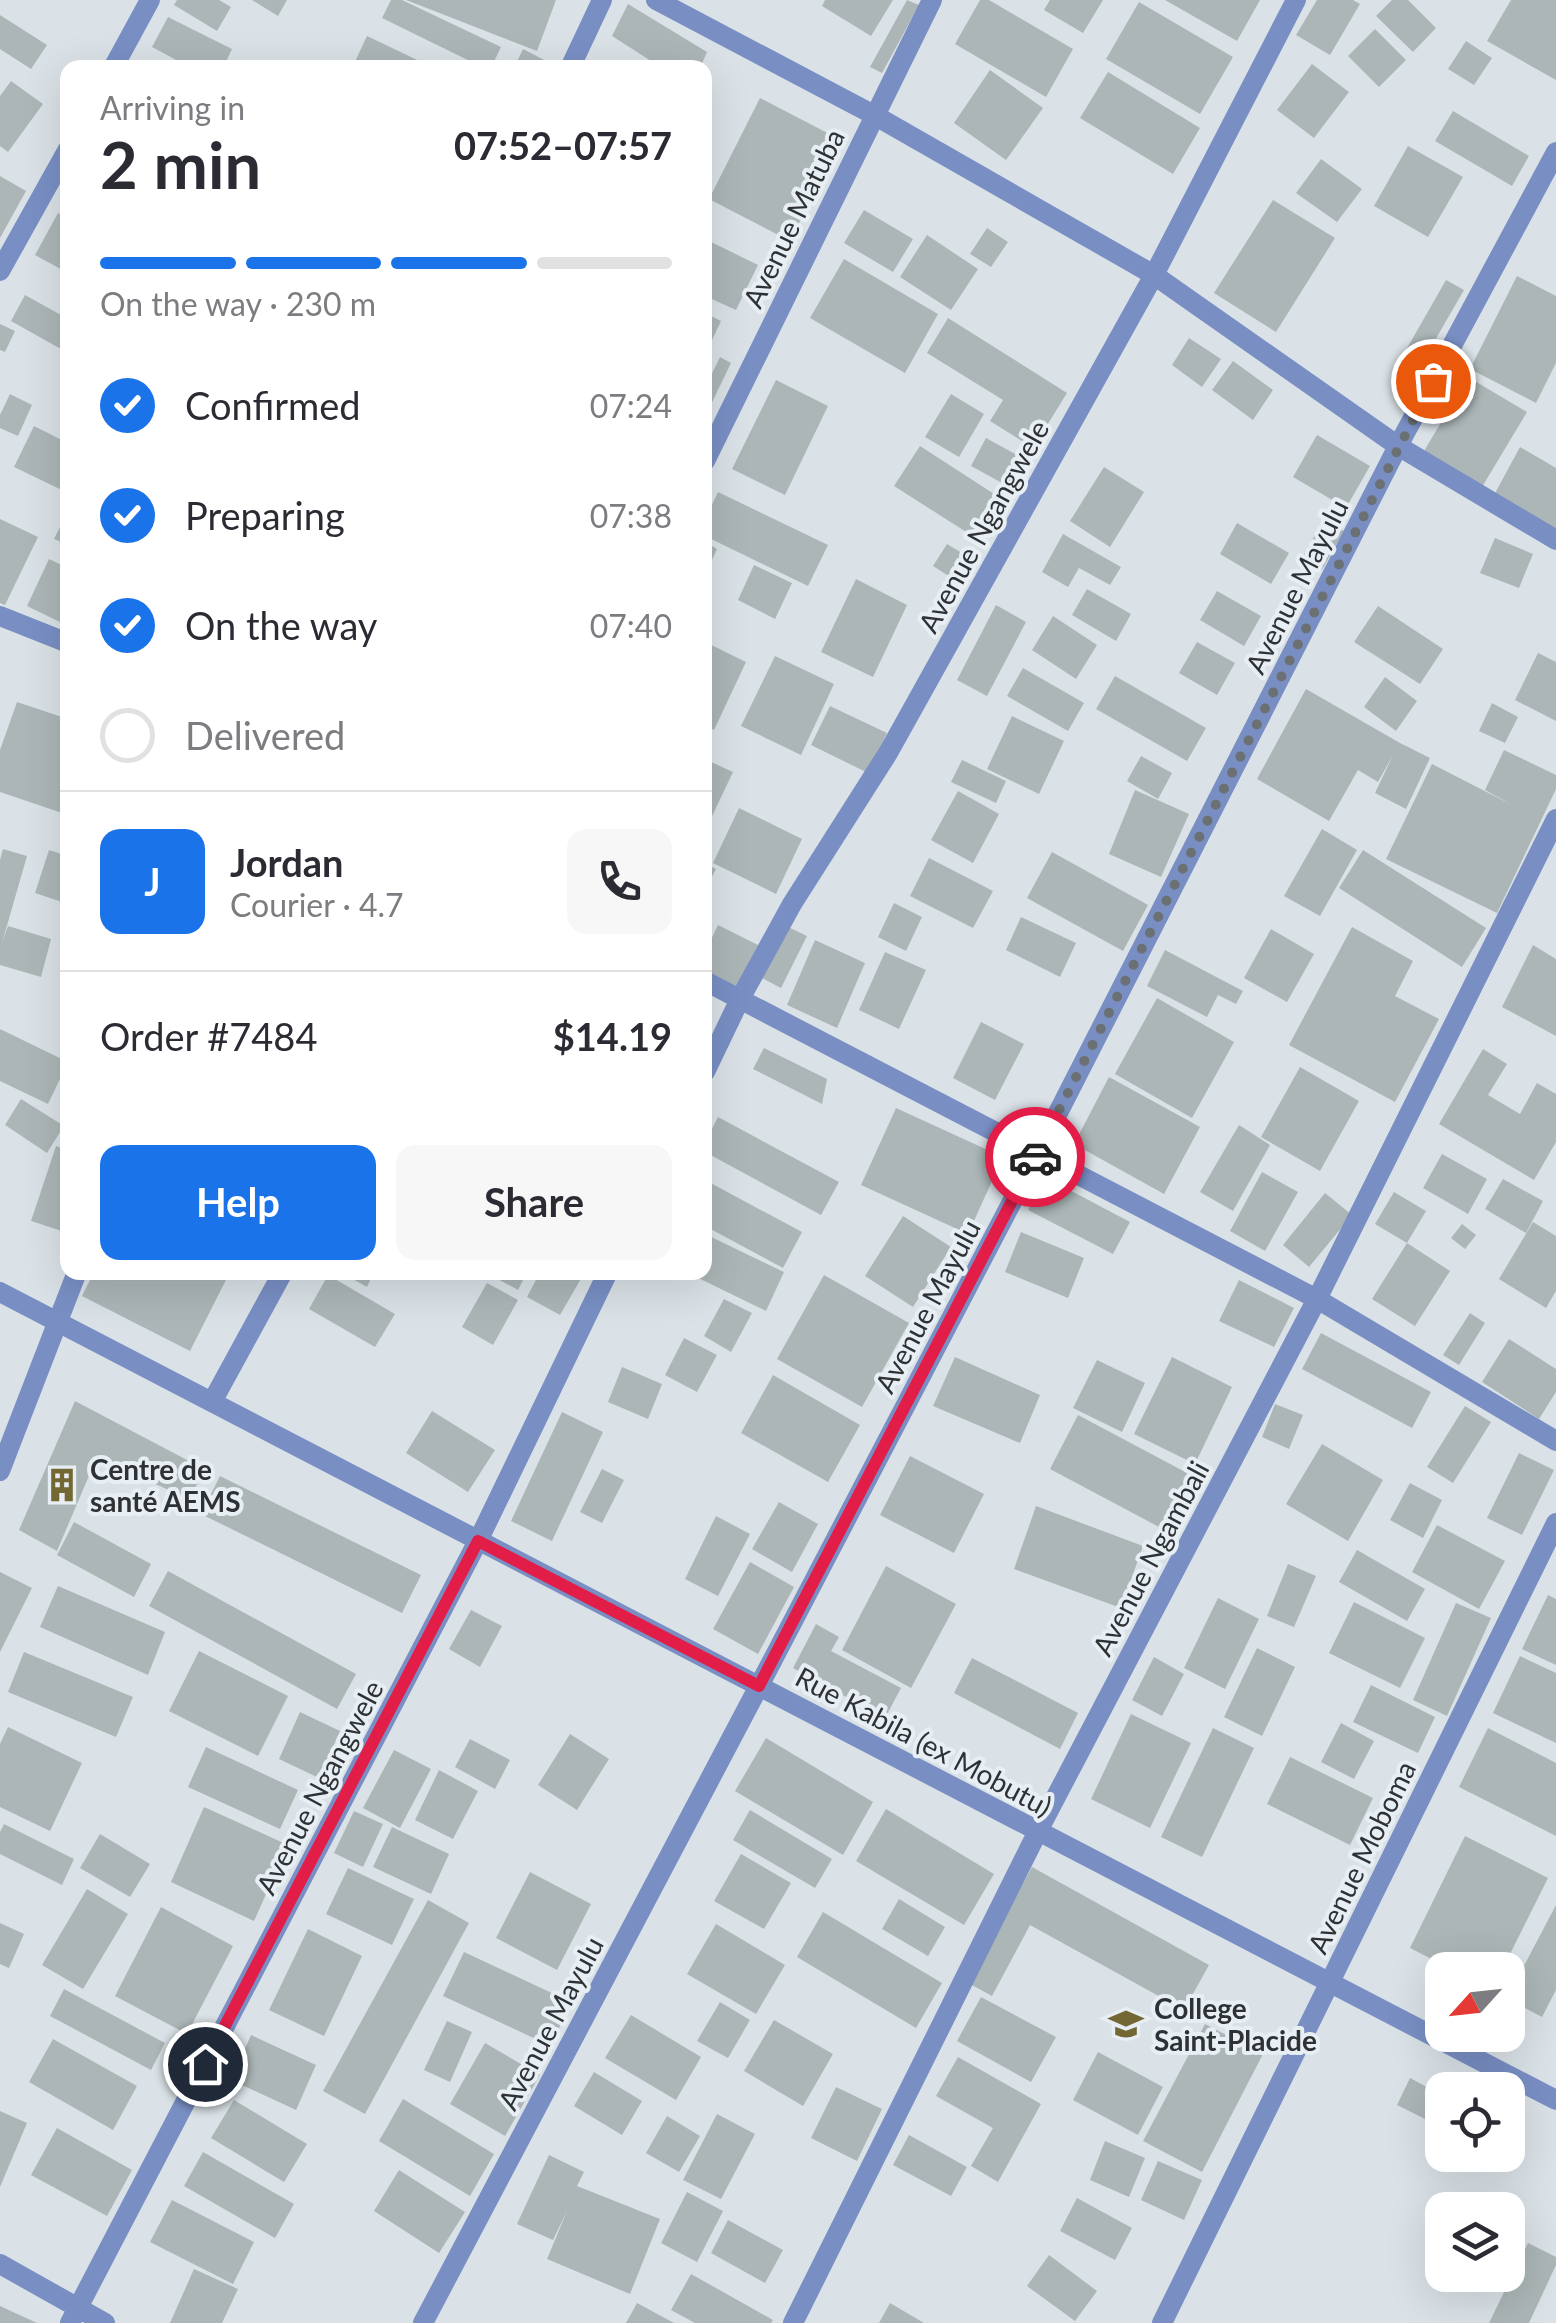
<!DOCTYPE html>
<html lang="en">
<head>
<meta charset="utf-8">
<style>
  :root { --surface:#fff; --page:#f7f7f7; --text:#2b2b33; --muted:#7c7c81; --line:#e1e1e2; --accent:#1a73e8 }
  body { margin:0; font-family:Lato,sans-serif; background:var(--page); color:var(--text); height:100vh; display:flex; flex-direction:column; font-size:38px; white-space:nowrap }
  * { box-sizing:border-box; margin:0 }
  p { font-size:32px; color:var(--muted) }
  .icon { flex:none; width:55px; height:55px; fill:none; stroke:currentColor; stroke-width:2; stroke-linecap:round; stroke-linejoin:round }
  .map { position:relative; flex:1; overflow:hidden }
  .details { position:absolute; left:60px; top:60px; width:652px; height:1220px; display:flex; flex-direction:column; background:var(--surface); border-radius:20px; box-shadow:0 10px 40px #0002 }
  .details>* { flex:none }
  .needle { width:65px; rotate:243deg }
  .controls { position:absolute; left:1425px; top:1952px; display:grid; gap:20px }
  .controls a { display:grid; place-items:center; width:100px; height:100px; border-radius:20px; background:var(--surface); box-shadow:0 10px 40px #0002; font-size:50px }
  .pin { position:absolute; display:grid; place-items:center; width:85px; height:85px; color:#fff; margin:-42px; border:5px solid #fff; border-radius:50%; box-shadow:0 2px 10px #0007 }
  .courier { position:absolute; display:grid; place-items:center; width:100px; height:100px; margin:-50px; border:8px solid #e11d48; border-radius:50%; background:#fff; color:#222; box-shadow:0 2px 12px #0007 }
  .headline em { font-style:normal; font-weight:700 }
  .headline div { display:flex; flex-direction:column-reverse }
  .headline { display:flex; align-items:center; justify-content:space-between; height:170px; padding:0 40px }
  h1 { font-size:65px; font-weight:700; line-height:75px }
  .bar { display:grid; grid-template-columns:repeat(4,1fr); gap:15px 10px; align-content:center; height:120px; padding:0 40px }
  .bar i { height:12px; border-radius:8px; background:var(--line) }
  .bar .active { background:var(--accent) }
  .bar p { grid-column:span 4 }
  .line { display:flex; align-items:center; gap:25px; padding:0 40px; border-top:2px solid var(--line) }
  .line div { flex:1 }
  .round { display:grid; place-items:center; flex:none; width:105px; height:105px; border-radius:20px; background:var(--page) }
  ol { padding:0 40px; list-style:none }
  li { display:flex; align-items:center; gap:30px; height:110px }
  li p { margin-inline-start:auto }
  li .icon { padding:10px; border-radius:50%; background:var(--accent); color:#fff; stroke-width:4 }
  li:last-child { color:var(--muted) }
  li i { width:55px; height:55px; border:5px solid var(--line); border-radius:50% }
  .action { display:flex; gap:20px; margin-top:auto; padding:20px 40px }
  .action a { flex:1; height:115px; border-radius:20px; background:var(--accent); color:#fff; font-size:40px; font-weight:700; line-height:115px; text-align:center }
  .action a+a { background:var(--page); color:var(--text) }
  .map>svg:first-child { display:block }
  .building { fill:#acb6b7 }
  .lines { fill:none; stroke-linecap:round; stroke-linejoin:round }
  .minor { stroke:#798fc4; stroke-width:20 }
  .done { stroke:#6b7073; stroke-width:10; stroke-dasharray:0 18 }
  .route { stroke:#e11d48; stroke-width:12 }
  .labels { text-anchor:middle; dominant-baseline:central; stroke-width:8; stroke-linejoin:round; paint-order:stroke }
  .street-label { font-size:28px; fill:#2f3234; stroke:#e8eff4 }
  .poi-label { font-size:28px; font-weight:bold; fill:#2f3234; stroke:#e8eff4; text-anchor:start }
</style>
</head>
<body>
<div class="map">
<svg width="1556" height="2323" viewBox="0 0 1556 2323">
  <rect width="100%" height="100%" fill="#dae2e7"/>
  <path class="building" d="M177,0H219L231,7L217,31L174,5Z
    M252,0H287L278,16Z
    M391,0H402L501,47L491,68H484L382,18Z
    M406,0H556L537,51Z
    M825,0H893L871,36L822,6Z
    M907,0L919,5L882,73L870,67Z
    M980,0H989L1073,49L1046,97L955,44Z
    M1050,0H1103L1083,33L1044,10Z
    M1165,0H1260L1237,41Z
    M1317,0H1353L1360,4L1330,55L1296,35Z
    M1392,0H1408L1436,28L1413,52L1376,16Z
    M1511,0H1556V80L1487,41Z
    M1139,2L1233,57L1200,114L1106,59Z
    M628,4L707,52L700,68H662L612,36Z
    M0,15L47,45L31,69L0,49Z
    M168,17L232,49L223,68H191L152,47Z
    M1375,29L1406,60L1379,87L1348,56Z
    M367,36L434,68H352Z
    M1466,41L1492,58L1474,85L1448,69Z
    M523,49L554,65L553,68H514Z
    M1312,64L1349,92L1314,138L1277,110Z
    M990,70L1043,108L1006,160L954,123Z
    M1108,72L1200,128L1173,174L1080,118Z
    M11,81L43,104L8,152L0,146V96Z
    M760,98L841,140L790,241L709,199Z
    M1453,111L1529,156L1512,186L1435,141Z
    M1408,146L1463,177L1428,237L1374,206Z
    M1321,159L1362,189L1337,222L1296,193Z
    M0,176L26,191L0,238Z
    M1273,200L1335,238L1276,332L1214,293Z
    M864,210L913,239L893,272L844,243Z
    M58,213L68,218V273L35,255Z
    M987,228L1008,242L991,267L970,254Z
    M927,235L978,269L951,310L900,277Z
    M705,239L758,265L736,310L705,296Z
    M844,259L938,314L905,373L810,318Z
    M1517,276L1556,296V363L1536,403L1470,369Z
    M1446,280L1464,290L1420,366L1402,357Z
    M25,295L61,315L68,303V353L11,321Z
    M705,313L721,321L705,355Z
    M948,318L1067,393L1033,448L990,421L1003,400L927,353Z
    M0,324L15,331L5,352L0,350Z
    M1189,338L1221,359L1202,387L1172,365Z
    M720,357L731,363L705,417V388Z
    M1233,361L1273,390L1253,420L1212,390Z
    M1468,377L1527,412L1482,487L1424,451Z
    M776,380L828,406L785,495L732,469Z
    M10,394L32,405L18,436L0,428V415Z
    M951,394L984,414L959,457L925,437Z
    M34,426L68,443V493L14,467Z
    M1317,435L1370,466L1346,508L1293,477Z
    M986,438L1030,462L1015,490L971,466Z
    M920,446L1008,503L982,542L894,486Z
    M1520,447L1556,468V529L1494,495Z
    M1104,467L1144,492L1110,547L1070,521Z
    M718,492L828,545L808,586L705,536V519Z
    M68,511V545L54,539Z
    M0,519L38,537L5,605L0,603Z
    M1324,519L1344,531L1322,570L1302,558Z
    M1237,523L1289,553L1271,584L1220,554Z
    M1063,534L1121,567L1110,585L1079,568L1068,587L1042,572Z
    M1495,538L1533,554L1519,588L1480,573Z
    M705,542L717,549L705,575Z
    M947,544L977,562L963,585L933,566Z
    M49,559L68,568V626L27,606Z
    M754,565L792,583L775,619L738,600Z
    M856,579L907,605L873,677L821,652Z
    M1087,589L1131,614L1116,641L1072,615Z
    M1217,591L1261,616L1244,646L1200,620Z
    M996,605L1026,622L987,696L957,680Z
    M1378,606L1443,649L1420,684L1354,642Z
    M1053,616L1097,645L1076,679L1032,650Z
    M705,642L746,662L714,730L705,725Z
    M1197,642L1235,663L1217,695L1179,673Z
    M1538,653L1556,662V721L1515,700Z
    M775,656L834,684L801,755L741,726Z
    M1023,668L1084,703L1068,731L1007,696Z
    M1115,676L1206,728L1187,761L1096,709Z
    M1385,677L1417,701L1396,731L1364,707Z
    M1306,689L1400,743L1430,758L1406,809L1375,793L1393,755L1378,782L1358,770L1329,821L1257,779Z
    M17,702L68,719V747L60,767L68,770V815L0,792V750Z
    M1492,703L1518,717L1505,743L1479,731Z
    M830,706L887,733L868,773L811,745Z
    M1012,716L1064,741L1039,794L987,769Z
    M1504,750L1556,775V789L1497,913L1386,859L1432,764L1512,805L1485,790Z
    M1141,756L1172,773L1158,799L1127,781Z
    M962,760L1006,781L996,803L951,782Z
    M709,761L733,772L705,831V769Z
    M1135,790L1189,814L1161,877L1109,854Z
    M958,791L999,814L973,863L931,840Z
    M739,808L802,839L776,894L713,863Z
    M1322,829L1357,850L1320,916L1284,896Z
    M3,849L27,856L2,943L8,926L51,939L41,977L0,965V860Z
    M49,850L68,856V904L35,893Z
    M1363,850L1486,928L1462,967L1339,888Z
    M1052,852L1148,905L1123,951L1027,898Z
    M929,858L993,891L973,928L910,896Z
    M705,864L716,869L705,890Z
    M894,903L922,917L906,951L878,937Z
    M1021,917L1076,943L1060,977L1006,950Z
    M718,925L758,945L737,989L705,973V948H707Z
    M784,925L807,936L781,988L758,976Z
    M1352,927L1413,961L1395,996L1439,1019L1395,1102L1289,1045Z
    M1271,929L1314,954L1287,1002L1244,978Z
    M815,940L865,963L837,1028L787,1005Z
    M1533,945L1556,959V1036L1502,1007Z
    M1165,950L1243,991L1236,1004L1218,995L1207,1017L1147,986Z
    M885,952L926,970L899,1029L859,1010Z
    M1157,998L1234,1042L1192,1118L1115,1074Z
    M981,1022L1024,1044L995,1100L953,1078Z
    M0,1029L68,1062L48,1104L0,1081Z
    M764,1048L827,1079L822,1104L753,1069Z
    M1483,1049L1507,1064L1488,1095L1520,1114L1537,1083L1556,1094V1142L1534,1180L1439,1124Z
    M1300,1067L1359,1101L1320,1171L1261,1137Z
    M1109,1077L1200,1127L1164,1194L1074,1144Z
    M21,1099L64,1126L47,1153L5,1125Z
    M896,1108L1003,1157L968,1234L861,1185Z
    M718,1117L839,1182L821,1215L705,1152V1142Z
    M1239,1125L1270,1145L1233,1211L1200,1192Z
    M56,1146L68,1150V1233L31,1221Z
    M1442,1154L1487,1179L1468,1214L1423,1188Z
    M1262,1172L1298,1192L1265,1251L1230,1231Z
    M1045,1177L1130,1222L1113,1254L1028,1210Z
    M1503,1179L1543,1201L1526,1233L1485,1209Z
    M705,1180L802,1232L783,1268L705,1226Z
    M1394,1192L1426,1211L1407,1243L1375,1224Z
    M1325,1193L1352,1215L1309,1267L1283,1245Z
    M903,1216L951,1247L913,1307L865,1276Z
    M1533,1222L1556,1236V1291L1546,1308L1499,1279Z
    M1462,1224L1476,1235L1465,1249L1451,1238Z
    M1021,1232L1084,1258L1068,1298L1005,1272Z
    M705,1234L784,1272L766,1311L686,1272H705Z
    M1407,1243L1450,1271L1415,1326L1372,1299Z
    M94,1272H230L190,1351L82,1296Z
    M340,1272H374L367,1287Z
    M485,1272H527L518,1290Z
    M540,1272H574L582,1277L560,1315L527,1297Z
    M328,1275L395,1314L375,1347L309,1309Z
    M824,1275L909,1323L862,1407L777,1359Z
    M1239,1280L1294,1308L1274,1347L1219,1321Z
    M487,1283L518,1300L493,1345L462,1327Z
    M724,1299L752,1313L731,1352L704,1336Z
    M1470,1313L1485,1323L1459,1365L1443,1355Z
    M1321,1333L1431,1392L1412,1428L1302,1369Z
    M684,1338L717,1355L697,1392L665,1375Z
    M1509,1339L1556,1369V1392L1539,1419L1482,1382Z
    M955,1357L1040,1395L1020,1443L933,1406Z
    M1172,1357L1232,1387L1195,1464L1134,1434Z
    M1097,1360L1145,1383L1122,1432L1073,1408Z
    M622,1367L662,1384L648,1419L608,1402Z
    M773,1375L860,1425L828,1482L741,1433Z
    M75,1401L206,1470L188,1499L97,1457L57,1551L19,1530Z
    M1275,1404L1303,1415L1289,1449L1262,1437Z
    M1465,1406L1491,1422L1453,1483L1427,1467Z
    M432,1411L495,1450L468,1492L406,1453Z
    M562,1412L603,1432L552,1541L511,1521Z
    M1078,1415L1189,1474L1161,1528L1050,1469Z
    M1322,1444L1383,1480L1348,1541L1286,1504Z
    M1519,1453L1554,1470L1522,1535L1487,1518Z
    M910,1456L984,1494L954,1553L880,1515Z
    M602,1469L624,1480L602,1523L580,1512Z
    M220,1476L421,1575L402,1613L201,1514Z
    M1410,1483L1442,1500L1423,1538L1390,1520Z
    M779,1502L818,1524L792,1572L752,1549Z
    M1036,1506L1143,1546L1121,1608L1014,1569Z
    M716,1516L750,1534L718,1596L685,1579Z
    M74,1522L151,1564L134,1597L57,1555Z
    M1437,1525L1505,1561L1479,1609L1412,1572Z
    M1357,1550L1425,1589L1407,1621L1339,1582Z
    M750,1562L794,1587L758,1654L713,1629Z
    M1288,1564L1316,1576L1294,1627L1267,1616Z
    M886,1566L956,1604L911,1688L842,1650Z
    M168,1571L356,1674L337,1709L149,1606Z
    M0,1572L32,1588L0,1652Z
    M58,1586L165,1632L148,1675L40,1627Z
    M1548,1595L1556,1599V1665L1522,1649Z
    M1218,1598L1259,1619L1225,1689L1184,1668Z
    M1354,1602L1425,1638L1400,1688L1329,1653Z
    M1456,1603L1491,1618L1447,1716L1413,1700Z
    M471,1610L502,1626L480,1667L449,1649Z
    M816,1624L839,1637L831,1651L901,1688L885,1718L793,1668Z
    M1257,1648L1295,1667L1262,1736L1224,1717Z
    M199,1651L288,1696L258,1756L169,1711Z
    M24,1652L133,1697L116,1737L8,1692Z
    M1520,1656L1556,1673V1743L1493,1713Z
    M1154,1657L1184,1674L1162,1716L1132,1700Z
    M972,1658L1078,1713L1060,1749L954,1693Z
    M1371,1685L1435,1717L1418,1753L1353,1722Z
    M300,1712L340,1731L319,1778L279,1759Z
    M1131,1714L1191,1743L1150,1828L1091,1799Z
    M1341,1723L1374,1741L1354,1779L1321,1762Z
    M8,1727L82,1763L50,1831L0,1807V1744Z
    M1213,1728L1254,1748L1202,1857L1161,1837Z
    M1488,1728L1556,1763V1836L1459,1787Z
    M570,1734L609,1759L577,1810L538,1785Z
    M766,1738L873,1802L843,1855L735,1791Z
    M470,1739L510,1760L495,1789L455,1767Z
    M206,1747L298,1790L280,1829L188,1787Z
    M394,1750L431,1769L400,1828L363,1808Z
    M1290,1757L1373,1798L1350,1845L1267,1804Z
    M439,1770L478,1791L453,1839L415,1820Z
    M204,1807L288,1845L254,1921L171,1882Z
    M886,1809L994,1874L964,1925L856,1861Z
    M750,1810L832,1859L815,1888L733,1840Z
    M354,1811L383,1824L363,1867L334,1853Z
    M4,1824L74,1859L62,1885L0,1854V1832Z
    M392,1827L449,1854L431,1894L373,1867Z
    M100,1834L150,1864L130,1897L80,1868Z
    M1465,1836L1548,1878L1502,1970H1453L1410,1948Z
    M741,1854L791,1883L764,1929L714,1901Z
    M1032,1867L1209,1965L1184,2010L1030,1925L992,1996L968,1983Z
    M348,1868L414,1899L392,1945L326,1914Z
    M530,1872L591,1904L557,1970L496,1938Z
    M87,1889L128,1914L83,1989L42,1965Z
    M899,1899L945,1927L928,1956L882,1929Z
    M428,1900L469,1923L365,2114L323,2091Z
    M1556,1905V1990L1542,2017L1508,1999V1996Z
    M161,1907L233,1946L187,2034L115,1996Z
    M823,1912L942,1983L916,2028L797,1957Z
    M0,1923L24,1934L9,1968L0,1964Z
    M716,1924L785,1965L756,2014L687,1974Z
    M308,1929L362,1956L324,2036L269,2010Z
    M464,1952L571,2002L551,2046L443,1996Z
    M64,1989L165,2043L151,2070L50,2016Z
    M981,1997L1056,2037L1031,2082L957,2041Z
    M720,2002L750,2020L728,2058L697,2041Z
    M631,2015L701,2057L676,2100L605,2058Z
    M774,2020L833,2054L803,2106L744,2071Z
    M447,2021L472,2032L450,2082L424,2070Z
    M1205,2024L1263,2054L1202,2172L1143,2141Z
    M251,2035L316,2065L296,2110L231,2080Z
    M53,2039L137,2086L113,2130L29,2082Z
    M485,2043L540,2075L505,2136L450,2104Z
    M1098,2052L1163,2087L1138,2135L1073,2100Z
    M958,2057L1041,2104L998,2182L971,2166L993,2128L936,2096Z
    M594,2072L642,2101L622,2135L574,2106Z
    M1410,2078L1442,2095V2108L1435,2124L1397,2105Z
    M836,2087L882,2109L857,2161L811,2138Z
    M403,2099L494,2154L470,2196L379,2141Z
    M234,2100L307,2144L284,2182L211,2138Z
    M0,2111L27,2123L0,2187Z
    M717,2114L755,2134L721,2199L683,2180Z
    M667,2116L700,2136L679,2172L646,2153Z
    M57,2128L132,2170L107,2216L31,2175Z
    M909,2135L967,2167L951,2196L893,2165Z
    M1105,2141L1145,2158L1129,2197L1090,2180Z
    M203,2152L294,2204L275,2238L184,2186Z
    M549,2155L584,2172L577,2186L660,2219L630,2294L547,2259L567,2211L553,2240L517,2224Z
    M1158,2161L1202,2180L1184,2220L1141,2200Z
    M399,2170L465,2212L439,2253L374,2211Z
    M687,2192L723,2211L697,2262L661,2243Z
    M1077,2198L1132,2228L1115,2260L1060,2231Z
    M172,2200L254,2242L233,2284L150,2242Z
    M728,2220L783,2250L765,2283L711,2253Z
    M1528,2243L1556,2257V2265L1529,2323H1489Z
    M1049,2255L1097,2291L1075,2321L1027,2286Z
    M194,2269L238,2289L222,2323H170Z
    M691,2274L773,2320L771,2323H695L671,2310Z
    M637,2303L674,2323H626Z
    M890,2303L924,2323H879Z
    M0,2306L37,2323H0Z"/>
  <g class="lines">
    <path class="minor" d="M656,0L874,115L1154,275L1398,446L1556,540
      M113,68L150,0
      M570,68L602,0
      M0,271L68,149
      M705,461L932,0
      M0,616L68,643
      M705,981L1317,1299L1556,1441
      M705,1072L740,999L792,904L888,753L1154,275L1296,0
      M0,1292L1556,2100
      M212,1402L283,1272
      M0,1471L77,1272
      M0,2264L105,2323
      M70,2323L478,1541L608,1272
      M423,2323L759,1686L1037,1154L1398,446L1556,152
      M793,2323L1038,1831L1317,1299L1556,819
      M1162,2323L1556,1523"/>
  </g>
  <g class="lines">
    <path class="done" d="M1035,1157L1433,381"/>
    <path class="route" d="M205,2064L478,1541L759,1686L1035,1157"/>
  </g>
  <defs>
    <g id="building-bare" transform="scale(2.7)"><path d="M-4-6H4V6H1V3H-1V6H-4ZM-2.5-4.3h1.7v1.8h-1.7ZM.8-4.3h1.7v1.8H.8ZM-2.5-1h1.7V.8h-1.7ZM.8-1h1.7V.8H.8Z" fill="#736834" stroke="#e8eff4" stroke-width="2.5" paint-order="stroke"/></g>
    <g id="school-bare" transform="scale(2.7)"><path d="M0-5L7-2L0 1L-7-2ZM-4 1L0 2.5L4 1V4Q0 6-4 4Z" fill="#736834" stroke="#e8eff4" stroke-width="2.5" paint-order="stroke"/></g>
  </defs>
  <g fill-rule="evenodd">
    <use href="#building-bare" x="62" y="1485"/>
    <use href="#school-bare" x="1126" y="2024"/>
  </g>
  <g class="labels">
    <g class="street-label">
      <text transform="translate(793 218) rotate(-64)">Avenue Matuba</text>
      <text transform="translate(983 526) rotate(-61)">Avenue Ngangwele</text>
      <text transform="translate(1296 586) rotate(-63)">Avenue Mayulu</text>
      <text transform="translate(927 1306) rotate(-62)">Avenue Mayulu</text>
      <text transform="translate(1150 1558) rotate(-62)">Avenue Ngambali</text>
      <text transform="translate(924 1741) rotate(28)">Rue Kabila (ex Mobutu)</text>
      <text transform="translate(319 1787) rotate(-62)">Avenue Ngangwele</text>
      <text transform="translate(1361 1857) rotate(-64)">Avenue Moboma</text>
      <text transform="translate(550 2023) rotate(-62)">Avenue Mayulu</text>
    </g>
    <g class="poi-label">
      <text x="90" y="1469">Centre de<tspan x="90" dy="32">santé AEMS</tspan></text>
      <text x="1154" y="2008">College<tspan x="1154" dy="32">Saint-Placide</tspan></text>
    </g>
  </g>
</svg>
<div class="controls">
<a><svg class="needle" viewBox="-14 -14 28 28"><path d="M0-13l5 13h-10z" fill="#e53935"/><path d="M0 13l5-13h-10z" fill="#7c7c81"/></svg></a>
<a><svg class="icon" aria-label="locate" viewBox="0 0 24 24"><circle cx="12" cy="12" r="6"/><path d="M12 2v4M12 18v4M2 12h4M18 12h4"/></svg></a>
<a><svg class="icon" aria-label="layers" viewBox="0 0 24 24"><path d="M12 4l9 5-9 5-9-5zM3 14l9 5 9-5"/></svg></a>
</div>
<div class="pin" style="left:1433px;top:381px;background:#ea580c"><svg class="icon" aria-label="bag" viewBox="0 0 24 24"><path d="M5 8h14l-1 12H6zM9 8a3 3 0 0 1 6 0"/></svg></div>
<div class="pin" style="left:205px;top:2064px;background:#1f2937"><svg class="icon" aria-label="home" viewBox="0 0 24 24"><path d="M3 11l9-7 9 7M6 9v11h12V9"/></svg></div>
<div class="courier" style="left:1035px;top:1157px"><svg class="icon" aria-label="car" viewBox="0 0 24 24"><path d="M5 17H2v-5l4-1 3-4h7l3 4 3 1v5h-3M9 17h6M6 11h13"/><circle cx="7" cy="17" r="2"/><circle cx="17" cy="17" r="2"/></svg></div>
<section class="details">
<div class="headline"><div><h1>2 min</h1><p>Arriving in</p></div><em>07:52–07:57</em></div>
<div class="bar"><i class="active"></i><i class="active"></i><i class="active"></i><i></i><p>On the way · 230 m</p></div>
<ol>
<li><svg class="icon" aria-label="check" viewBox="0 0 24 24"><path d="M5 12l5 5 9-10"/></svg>Confirmed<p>07:24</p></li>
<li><svg class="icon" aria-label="check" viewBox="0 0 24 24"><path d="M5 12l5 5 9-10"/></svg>Preparing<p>07:38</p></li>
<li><svg class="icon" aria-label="check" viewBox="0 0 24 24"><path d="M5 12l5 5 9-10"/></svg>On the way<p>07:40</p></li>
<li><i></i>Delivered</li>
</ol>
<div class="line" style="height:180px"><b class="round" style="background:var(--accent);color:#fff">J</b><div><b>Jordan</b><p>Courier · 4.7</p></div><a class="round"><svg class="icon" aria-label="phone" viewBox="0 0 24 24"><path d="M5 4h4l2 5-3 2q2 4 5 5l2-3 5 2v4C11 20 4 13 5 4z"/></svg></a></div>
<div class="line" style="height:130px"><div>Order #7484</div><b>$14.19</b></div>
<div class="action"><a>Help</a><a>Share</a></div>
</section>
</div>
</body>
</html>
